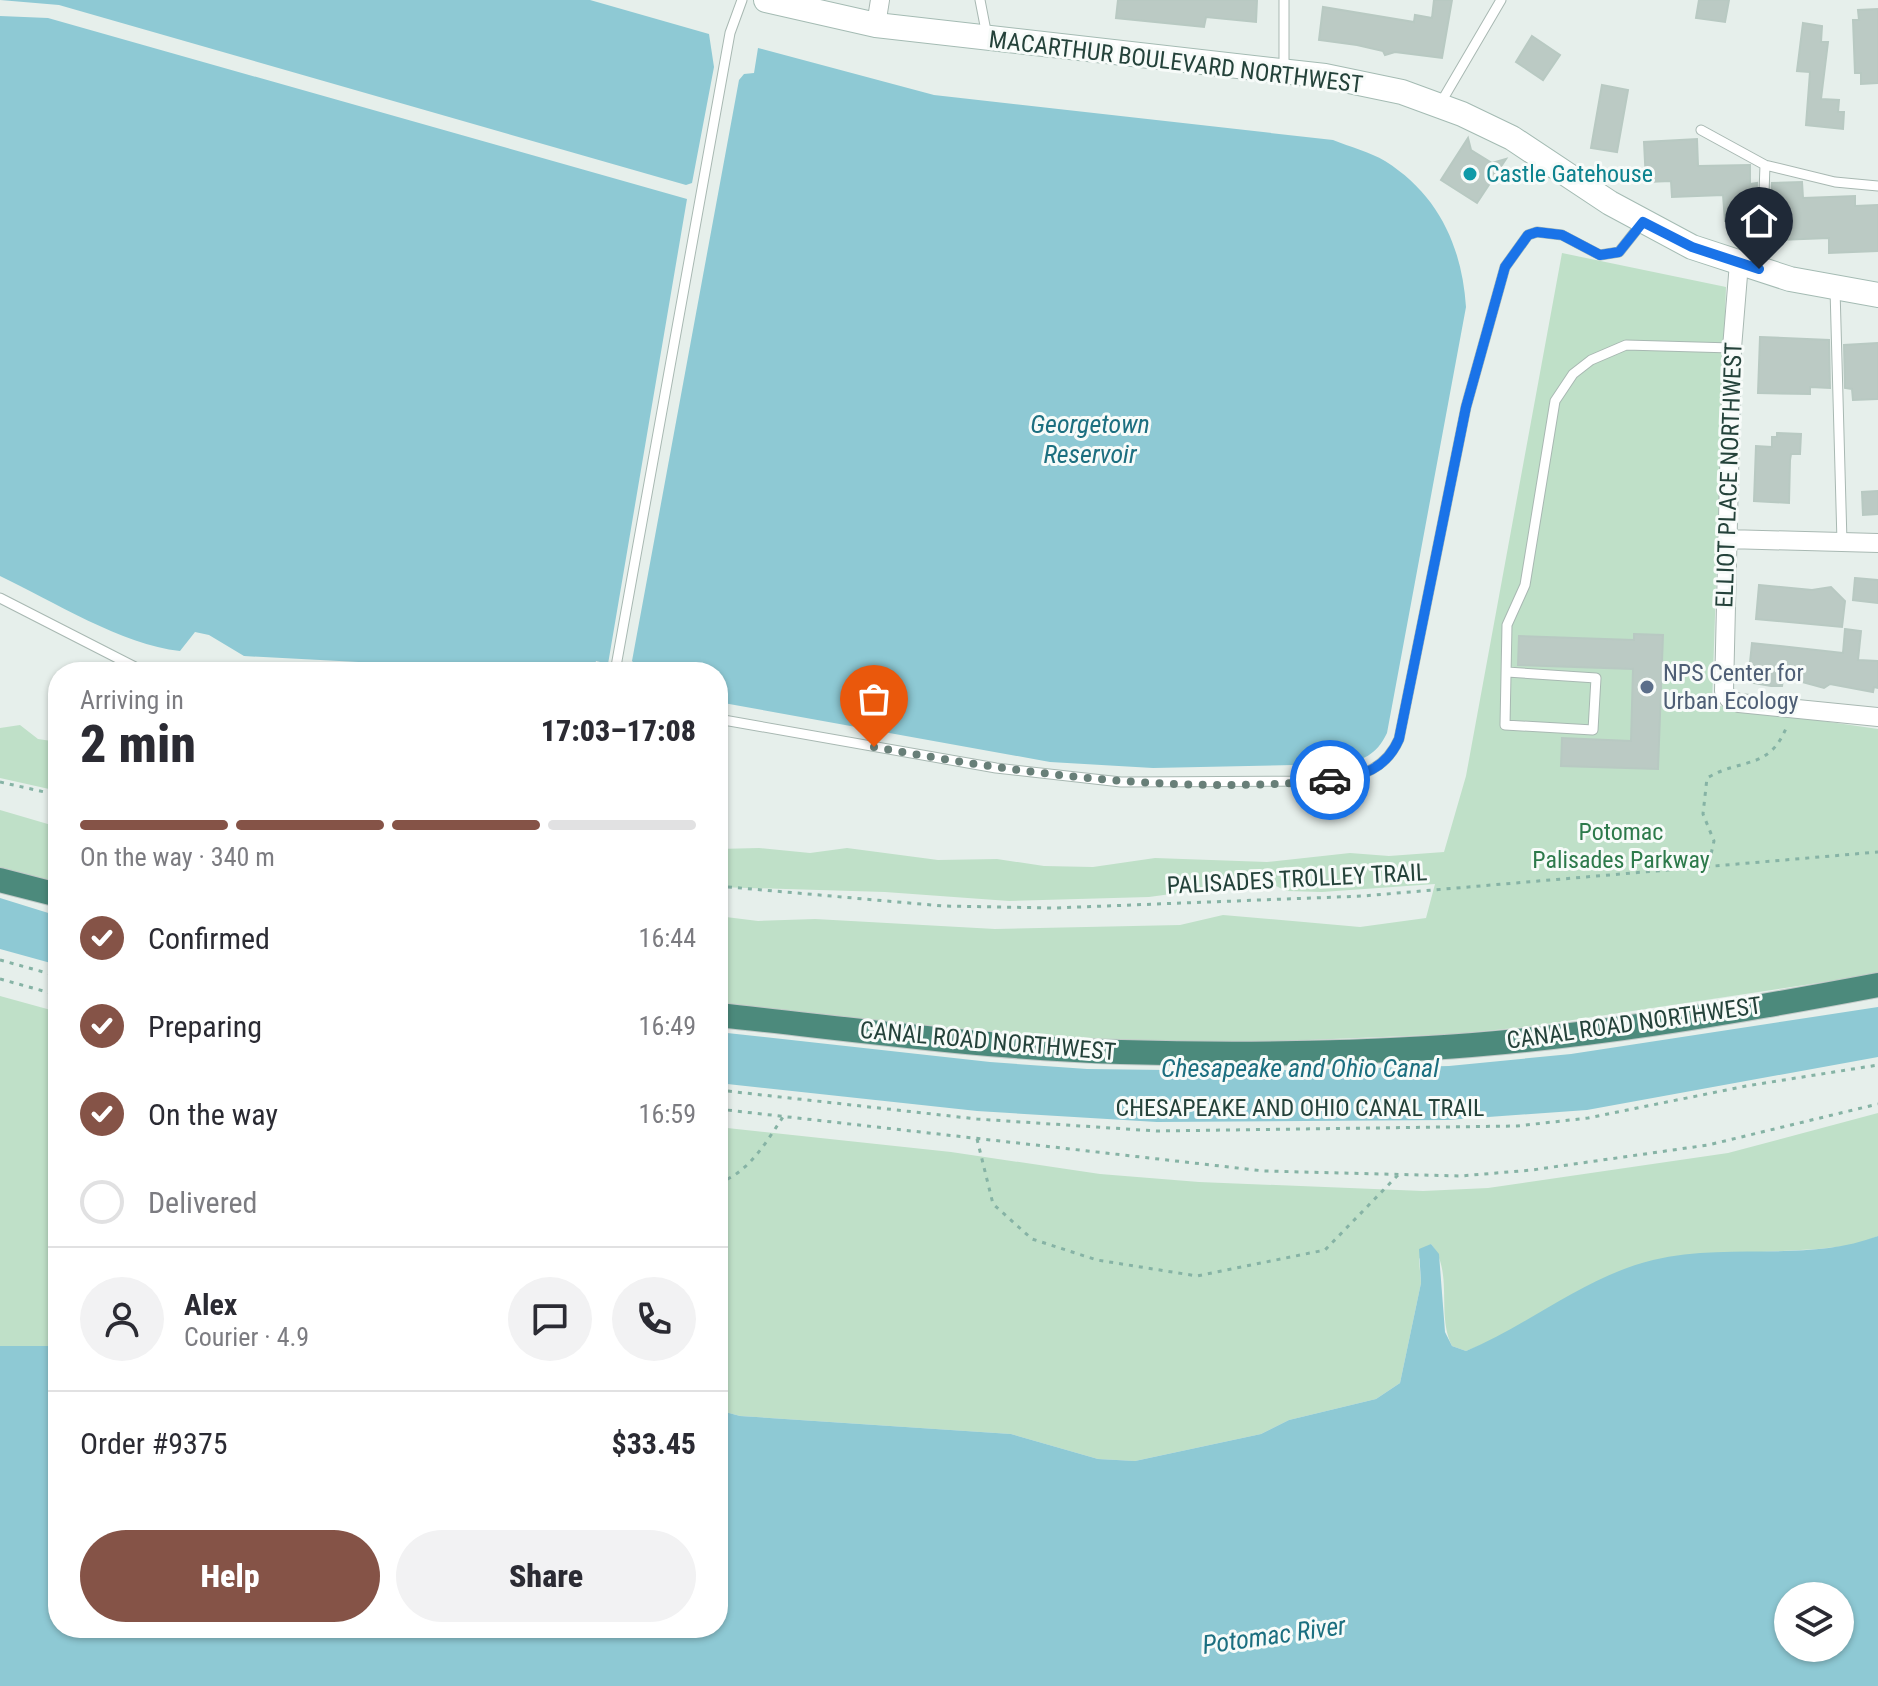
<!DOCTYPE html>
<html lang="en">
<head>
<meta charset="utf-8">
<style>
  :root { --surface:#fff; --page:#f2f2f3; --text:#2b2b33; --muted:#7c7c81; --line:#e1e1e2; --accent:#855347 }
  body { margin:0; font-family:"Roboto Condensed",sans-serif; background:var(--page); color:var(--text); height:100vh; display:flex; flex-direction:column; font-size:30px; white-space:nowrap }
  * { box-sizing:border-box; margin:0 }
  p { font-size:26px; color:var(--muted) }
  .icon { flex:none; width:44px; height:44px; fill:none; stroke:currentColor; stroke-width:2; stroke-linecap:round; stroke-linejoin:round }
  .map { position:relative; flex:1; overflow:hidden }
  .side { position:absolute; left:48px; top:662px; width:680px; height:976px; display:flex; flex-direction:column; background:var(--surface); border-radius:32px; box-shadow:0 2px 6px #0004 }
  .side>* { flex:none }
  .controls { position:absolute; left:1774px; top:1582px; display:grid; gap:16px }
  .controls a { display:grid; place-items:center; width:80px; height:80px; border-radius:50%; background:var(--surface); box-shadow:0 2px 6px #0004; font-size:40px }
  .pin { position:absolute; display:grid; place-items:center; width:68px; height:68px; color:#fff; margin:-82px -34px; border-radius:50% 50% 50% 0; rotate:-45deg; box-shadow:0 0 8px #0007 }
  .pin .icon { rotate:45deg }
  .courier { position:absolute; display:grid; place-items:center; width:80px; height:80px; margin:-40px; border:6px solid #1a73e8; border-radius:50%; background:#fff; color:#222; box-shadow:0 2px 10px #0007 }
  .overview em { font-style:normal; font-weight:800 }
  .overview div { display:flex; flex-direction:column-reverse }
  .overview { display:flex; align-items:center; justify-content:space-between; height:136px; padding:0 32px }
  h1 { font-size:52px; font-weight:800; line-height:60px }
  .bar { display:grid; grid-template-columns:repeat(4,1fr); gap:12px 8px; align-content:center; height:96px; padding:0 32px }
  .bar i { height:10px; border-radius:6px; background:var(--line) }
  .bar .current { background:var(--accent) }
  .bar p { grid-column:span 4 }
  .line { display:flex; align-items:center; gap:20px; padding:0 32px; border-top:2px solid var(--line) }
  .line div { flex:1 }
  .round { display:grid; place-items:center; flex:none; width:84px; height:84px; border-radius:42px; background:var(--page) }
  ol { padding:0 32px; list-style:none }
  li { display:flex; align-items:center; gap:24px; height:88px }
  li p { margin-inline-start:auto }
  li .icon { padding:8px; border-radius:50%; background:var(--accent); color:#fff; stroke-width:4 }
  li:last-child { color:var(--muted) }
  li i { width:44px; height:44px; border:4px solid var(--line); border-radius:50% }
  .button { display:flex; gap:16px; margin-top:auto; padding:16px 32px }
  .button a { flex:1; height:92px; border-radius:48px; background:var(--accent); color:#fff; font-size:32px; font-weight:800; line-height:92px; text-align:center }
  .button a+a { background:var(--page); color:var(--text) }
  .map>svg:first-child { display:block }
  .green { fill:#bfe0c8 }
  .water { fill:#8ec9d4; fill-rule:evenodd }
  .building { fill:#bbcac4; stroke:#b8c9c2; stroke-width:2 }
  .lines { fill:none; stroke-linecap:round; stroke-linejoin:round }
  .service-casing { stroke:#a8b8b2; stroke-width:11 }
  .minor-casing { stroke:#a8b8b2; stroke-width:20 }
  .secondary-casing { stroke:#a4bbb3; stroke-width:26 }
  .trunk-casing { stroke:#c2cac8; stroke-width:26 }
  .path { stroke:#86b3a5; stroke-width:3; stroke-dasharray:4 6; stroke-linecap:butt }
  .service { stroke:#fff; stroke-width:9 }
  .minor { stroke:#fff; stroke-width:18 }
  .secondary { stroke:#fff; stroke-width:24 }
  .trunk { stroke:#4c8a7c; stroke-width:24 }
  .done { stroke:#687f78; stroke-width:8; stroke-dasharray:0 14.4 }
  .route { stroke:#1a73e8; stroke-width:10 }
  .culture-dot { fill:#0f9aa8; stroke:#f7fbf9; stroke-width:3 }
  .service-dot { fill:#5c6f8a; stroke:#f7fbf9; stroke-width:3 }
  .labels { text-anchor:middle; dominant-baseline:central; stroke-width:6; stroke-linejoin:round; paint-order:stroke }
  .street-label { font-size:24px; fill:#24423a; stroke:#f7fbf9 }
  .culture-label { font-size:24px; fill:#0d838f; stroke:#f7fbf9; text-anchor:start }
  .service-label { font-size:24px; fill:#4e5e75; stroke:#f7fbf9; text-anchor:start }
  .park-label { font-size:24px; fill:#2d7a4b; stroke:#f7fbf9 }
  .water-label { font-size:26px; font-style:italic; fill:#1c6f80; stroke:#f7fbf9 }
</style>
</head>
<body>
<div class="map">
<svg width="1878" height="1686" viewBox="0 0 1878 1686">
  <rect width="100%" height="100%" fill="#e6efeb"/>
  <path class="green" d="M1562,253L1726,287L1712,705L1878,729V974L1533,1026L1457,1034L1184,1045L1059,1038L718,1005V916L758,921L815,919L995,929L1180,925L1223,915L1360,927L1426,918L1435,884L1322,892L1286,891L1266,881L1149,897L1009,901L885,892L718,887V849L759,848L810,853L847,848L938,860L997,859L1044,866L1093,867L1155,858L1267,862L1350,853L1389,856L1444,852L1466,776Z
    M20,725L38,739L58,742V791L0,778V728Z
    M0,810L58,827V885L0,869Z
    M0,996L58,1012V1346H0Z
    M1878,1113V1236L1855,1245L1818,1249L1706,1255L1466,1351L1452,1346C1436,1314 1454,1272 1431,1244L1419,1259L1421,1283L1400,1383L1376,1399L1289,1420L1261,1434L1135,1461L1098,1459L1011,1434L740,1416L718,1410V1127L951,1152L1100,1174L1199,1182L1423,1191L1488,1188L1728,1153Z"/>
  <path class="water" d="M0,0H590L709,34L714,67L692,183L686,185L59,5Z
    M0,16L48,18L687,199L608,664L596,661L593,672H549L244,656L209,635L195,632L180,651C122,645 53,601 0,576Z
    M758,48L934,95L1333,140C1350,147 1370,152 1385,161C1439,195 1462,247 1466,307L1387,733C1376,756 1363,760 1340,764L1153,768L1050,762L718,702V672H642L632,661L739,80L744,74L754,73Z
    M0,898L58,916V965L0,949Z
    M1878,1007V1057L1587,1110L1447,1120L1157,1122L977,1111L718,1083V1032L990,1062L1087,1069L1245,1071L1449,1066L1571,1054Z
    M1878,1236V1686H0V1346H58V1628H718V1410L740,1416L1011,1434L1098,1459L1135,1461L1261,1434L1289,1420L1376,1399L1400,1383L1421,1283L1419,1249L1431,1244L1439,1254L1445,1332L1452,1346L1466,1351C1529,1325 1586,1276 1653,1260C1727,1242 1806,1263 1878,1236ZM1788,1596H1840V1648H1788Z"/>
  <path class="building" d="M1118,0H1257L1256,22L1206,17L1204,27L1116,18Z
    M1434,0H1452L1442,58L1395,52L1385,55L1383,51L1357,45L1319,40L1323,7L1414,22L1415,15L1432,18Z
    M1699,0H1729L1725,22L1696,18Z
    M1878,9V83L1861,84V73H1855L1853,20H1859L1858,10Z
    M1803,23L1822,26L1821,42H1828L1821,99L1839,100L1838,112H1844L1843,129L1806,125L1810,72L1797,71Z
    M1532,36L1560,55L1543,80L1516,62Z
    M1602,85L1628,90L1617,152L1591,148Z
    M1468,138L1471,150L1492,163L1506,159L1477,203L1441,180Z
    M1697,139L1698,166L1750,165V184L1757,183L1756,220L1725,221L1723,195L1672,197L1671,181L1646,182L1644,142Z
    M1802,182L1803,198L1855,196V206L1878,205V251L1829,253V238L1777,240L1776,219H1771L1772,183Z
    M1760,337L1829,340L1830,388L1810,387V394L1758,393Z
    M1878,343V399L1853,400L1852,389L1845,388L1844,345Z
    M1777,433L1801,434L1800,454H1791L1790,460L1789,503L1754,501L1756,446L1772,447V437H1777Z
    M1878,491V514L1863,515L1862,492Z
    M1855,578L1878,580V603L1853,600Z
    M1759,585L1812,590L1831,587L1845,601L1842,627L1756,619Z
    M1845,629L1861,631L1858,660L1878,661V688L1874,687L1873,692L1830,684L1824,688L1795,680H1783L1782,686H1771L1748,682L1752,643L1843,653Z
    M1634,634L1663,635L1658,769L1561,766L1562,738L1631,741L1633,669L1518,665L1519,636L1634,640Z"/>
  <g class="lines">
    <g class="service-casing">
      <path id="service" d="M980,0L987,36
        M1284,69V0
        M1440,104L1501,0
        M1701,130L1765,165
        M1762,249L1765,165L1835,182L1878,186
        M1835,289L1842,542
        M0,598L135,667L153,672
        M615,672L730,33L742,0
        M1507,672L1596,678L1593,730L1505,725L1507,625L1525,585L1555,401L1573,374L1591,360L1626,345L1732,348
        M718,719L996,768L1121,782L1321,781C1355,778 1384,773 1399,739L1466,407L1505,267L1528,235L1537,232L1562,235L1600,255L1619,252L1642,223"/>
    </g>
    <g class="minor-casing">
      <path id="minor" d="M876,25L880,0
        M1739,263L1732,348L1724,691L1729,699L1739,703L1878,717
        M1727,539L1878,543"/>
    </g>
    <g class="secondary-casing">
      <path id="secondary" d="M766,0L876,25L1325,76L1402,92L1462,114L1512,138L1610,203L1692,247L1790,279L1878,295"/>
    </g>
    <g class="trunk-casing">
      <path id="trunk" d="M0,880L58,895
        M718,1015C852,1029 986,1048 1121,1052C1223,1055 1327,1054 1429,1048C1579,1039 1730,1013 1878,985"/>
    </g>
    <path class="path" d="M0,782L58,795
      M1709,863L1714,841L1703,814L1707,778C1743,757 1769,771 1787,726
      M718,886L943,906L1054,908L1363,896L1878,852
      M0,960L58,976
      M0,979L58,995
      M718,1090L977,1119L1156,1131L1517,1126L1588,1118L1746,1086L1878,1065
      M718,1109L1264,1171L1460,1176L1532,1170L1708,1145L1878,1104
      M977,1139L993,1204L1032,1239L1097,1260L1197,1276L1325,1250L1398,1175
      M718,1183C749,1173 766,1142 783,1117"/>
    <use href="#service" class="service"/>
    <use href="#minor" class="minor"/>
    <use href="#secondary" class="secondary"/>
    <use href="#trunk" class="trunk"/>
  </g>
  <g class="lines">
    <path class="done" d="M874,747C1024,774 1177,795 1330,780"/>
    <path class="route" d="M1330,780C1362,777 1386,769 1399,739L1466,407L1505,267L1528,235L1537,232L1562,235L1600,255L1619,252L1643,222L1692,247L1759,269"/>
  </g>
  <circle class="culture-dot" cx="1470" cy="174" r="8"/>
  <circle class="service-dot" cx="1647" cy="687" r="8"/>
  <g class="labels">
    <g class="street-label">
      <text transform="translate(1176 62) rotate(7)">MACARTHUR BOULEVARD NORTHWEST</text>
      <text transform="translate(1729 475) rotate(-88)">ELLIOT PLACE NORTHWEST</text>
      <text transform="translate(1297 879) rotate(-3)">PALISADES TROLLEY TRAIL</text>
      <text transform="translate(1634 1023) rotate(-8)">CANAL ROAD NORTHWEST</text>
      <text transform="translate(988 1041) rotate(5)">CANAL ROAD NORTHWEST</text>
      <text x="1300" y="1108">CHESAPEAKE AND OHIO CANAL TRAIL</text>
    </g>
    <g class="culture-label">
      <text x="1486" y="174">Castle Gatehouse</text>
    </g>
    <g class="service-label">
      <text x="1663" y="673">NPS Center for<tspan x="1663" dy="28">Urban Ecology</tspan></text>
    </g>
    <g class="park-label">
      <text x="1621" y="832">Potomac<tspan x="1621" dy="28">Palisades Parkway</tspan></text>
    </g>
    <g class="water-label">
      <text x="1090" y="424">Georgetown<tspan x="1090" dy="30">Reservoir</tspan></text>
      <text x="1300" y="1068">Chesapeake and Ohio Canal</text>
      <text transform="translate(1274 1635) rotate(-8)">Potomac River</text>
    </g>
  </g>
</svg>
<div class="controls">
<a><svg class="icon" aria-label="layers" viewBox="0 0 24 24"><path d="M12 4l9 5-9 5-9-5zM3 14l9 5 9-5"/></svg></a>
</div>
<div class="pin" style="left:874px;top:747px;background:#ea580c"><svg class="icon" aria-label="bag" viewBox="0 0 24 24"><path d="M5 8h14l-1 12H6zM9 8a3 3 0 0 1 6 0"/></svg></div>
<div class="pin" style="left:1759px;top:269px;background:#1f2937"><svg class="icon" aria-label="home" viewBox="0 0 24 24"><path d="M3 11l9-7 9 7M6 9v11h12V9"/></svg></div>
<div class="courier" style="left:1330px;top:780px"><svg class="icon" aria-label="car" viewBox="0 0 24 24"><path d="M5 17H2v-5l4-1 3-4h7l3 4 3 1v5h-3M9 17h6M6 11h13"/><circle cx="7" cy="17" r="2"/><circle cx="17" cy="17" r="2"/></svg></div>
<section class="side">
<div class="overview"><div><h1>2 min</h1><p>Arriving in</p></div><em>17:03–17:08</em></div>
<div class="bar"><i class="current"></i><i class="current"></i><i class="current"></i><i></i><p>On the way · 340 m</p></div>
<ol>
<li><svg class="icon" aria-label="check" viewBox="0 0 24 24"><path d="M5 12l5 5 9-10"/></svg>Confirmed<p>16:44</p></li>
<li><svg class="icon" aria-label="check" viewBox="0 0 24 24"><path d="M5 12l5 5 9-10"/></svg>Preparing<p>16:49</p></li>
<li><svg class="icon" aria-label="check" viewBox="0 0 24 24"><path d="M5 12l5 5 9-10"/></svg>On the way<p>16:59</p></li>
<li><i></i>Delivered</li>
</ol>
<div class="line" style="height:144px"><a class="round"><svg class="icon" aria-label="person" viewBox="0 0 24 24"><circle cx="12" cy="8" r="4"/><path d="M4 21q1-7 8-7t8 7"/></svg></a><div><b>Alex</b><p>Courier · 4.9</p></div><a class="round"><svg class="icon" aria-label="chat" viewBox="0 0 24 24"><path d="M4 5h16v11H9l-5 4z"/></svg></a><a class="round"><svg class="icon" aria-label="phone" viewBox="0 0 24 24"><path d="M5 4h4l2 5-3 2q2 4 5 5l2-3 5 2v4C11 20 4 13 5 4z"/></svg></a></div>
<div class="line" style="height:104px"><div>Order #9375</div><b>$33.45</b></div>
<div class="button"><a>Help</a><a>Share</a></div>
</section>
</div>
</body>
</html>
